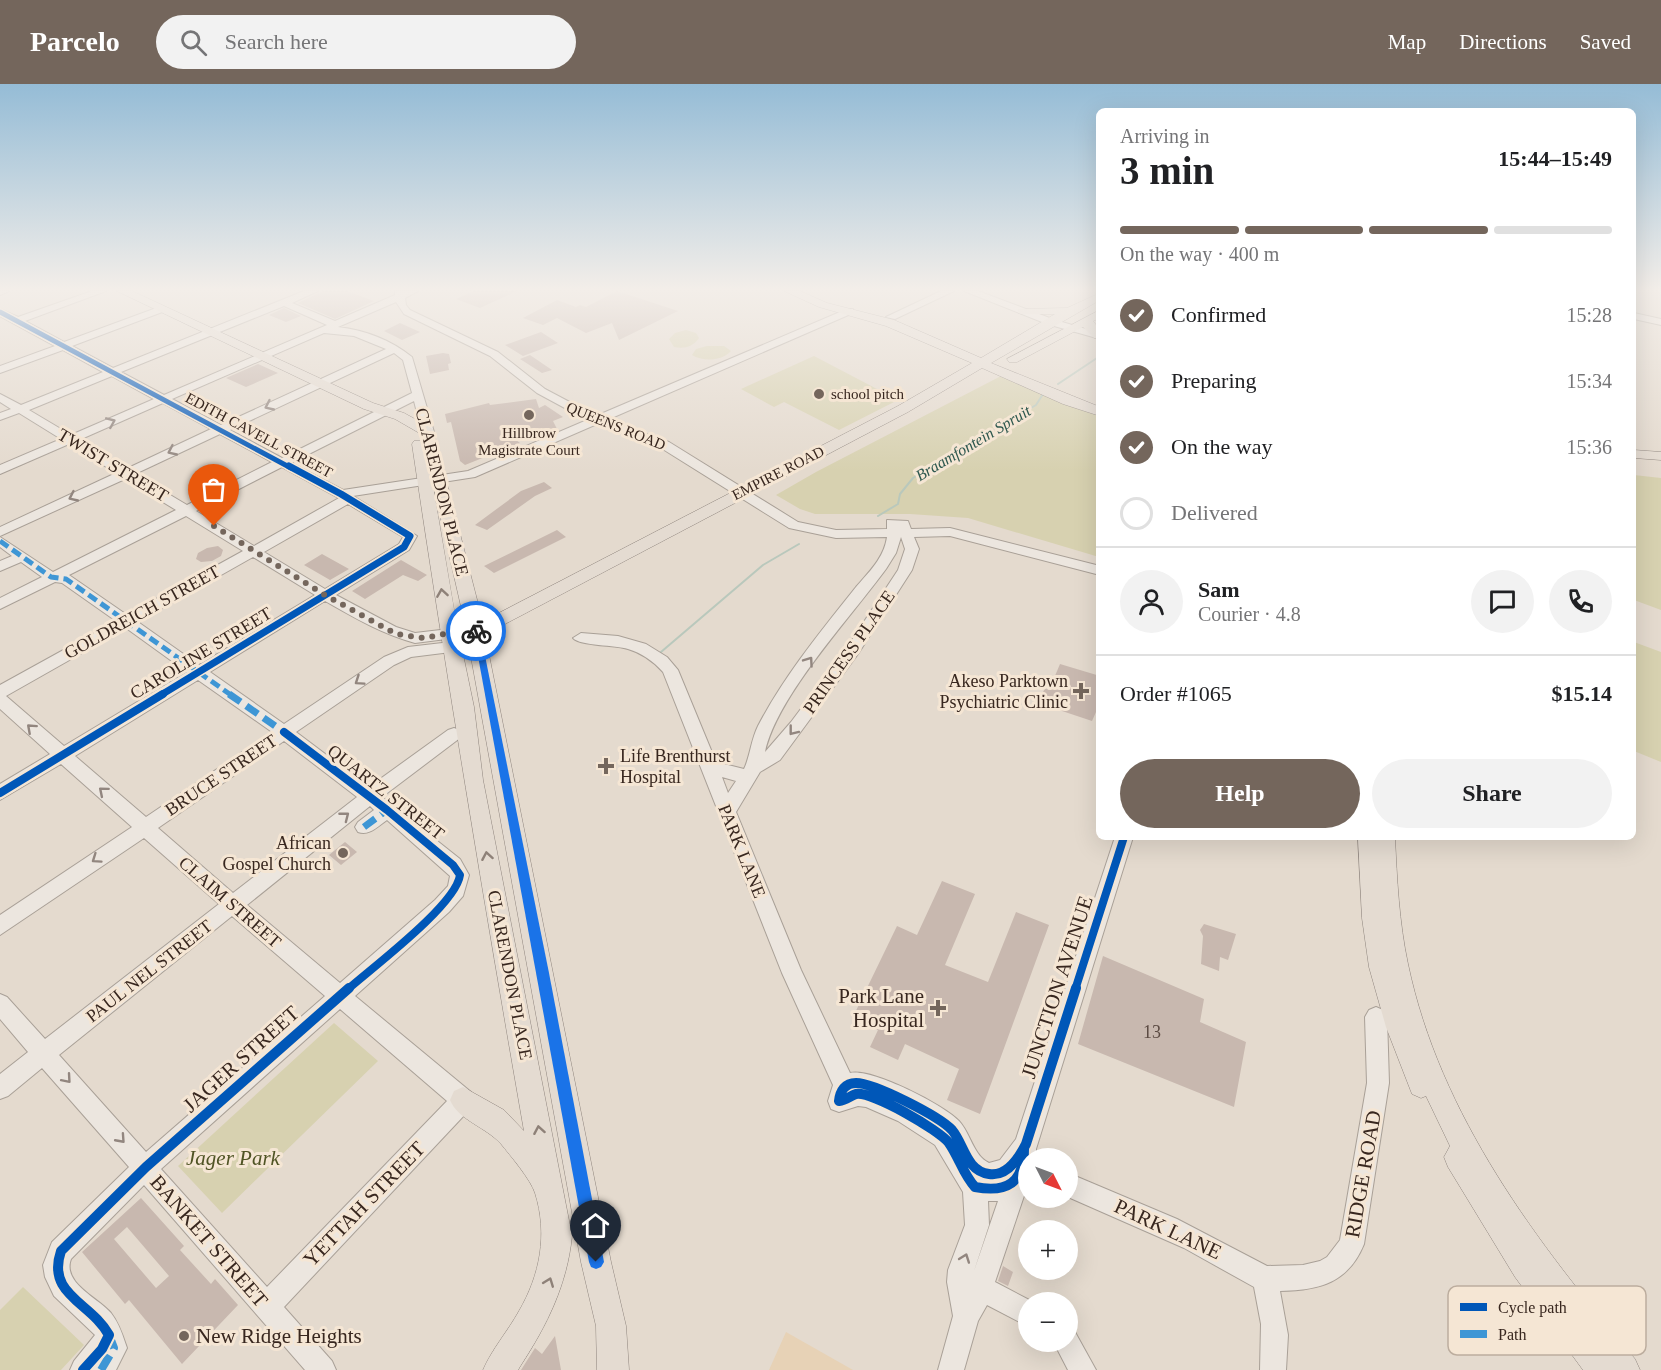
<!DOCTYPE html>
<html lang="en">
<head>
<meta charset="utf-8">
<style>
  :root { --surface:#fff; --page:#f2f2f2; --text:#202124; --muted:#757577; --line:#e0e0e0; --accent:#74665c }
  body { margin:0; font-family:"Times New Roman",serif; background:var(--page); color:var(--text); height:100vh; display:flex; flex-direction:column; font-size:22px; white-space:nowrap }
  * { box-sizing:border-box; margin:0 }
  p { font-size:20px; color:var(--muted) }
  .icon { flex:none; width:33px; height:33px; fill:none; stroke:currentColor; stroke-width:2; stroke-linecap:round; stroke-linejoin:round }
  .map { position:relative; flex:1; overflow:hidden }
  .details { position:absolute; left:1096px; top:24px; width:540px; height:732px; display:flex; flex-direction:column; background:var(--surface); border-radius:9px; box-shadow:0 6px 24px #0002 }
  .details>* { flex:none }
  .needle { width:39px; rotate:132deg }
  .tools { position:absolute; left:1018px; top:1064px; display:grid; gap:12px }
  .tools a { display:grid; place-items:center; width:60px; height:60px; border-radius:50%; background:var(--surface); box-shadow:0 6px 24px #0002; font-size:30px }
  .pin { position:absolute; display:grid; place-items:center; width:51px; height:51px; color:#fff; margin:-62px -26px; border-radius:50% 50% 50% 0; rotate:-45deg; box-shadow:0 0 6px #0007 }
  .pin .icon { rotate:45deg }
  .courier { position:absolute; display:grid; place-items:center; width:60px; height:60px; margin:-30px; border:4px solid #1a73e8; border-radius:50%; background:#fff; color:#222; box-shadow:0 2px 8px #0007 }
  .head em { font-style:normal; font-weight:700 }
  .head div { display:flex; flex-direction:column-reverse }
  .head { display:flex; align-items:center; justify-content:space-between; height:102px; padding:0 24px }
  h1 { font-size:39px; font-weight:700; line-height:45px }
  .bar { display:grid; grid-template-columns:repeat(4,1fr); gap:9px 6px; align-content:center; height:72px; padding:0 24px }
  .bar i { height:8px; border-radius:4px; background:var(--line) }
  .bar .selected { background:var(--accent) }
  .bar p { grid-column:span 4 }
  .line { display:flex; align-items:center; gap:15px; padding:0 24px; border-top:2px solid var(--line) }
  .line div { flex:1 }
  .round { display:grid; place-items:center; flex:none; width:63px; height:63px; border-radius:32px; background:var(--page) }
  ol { padding:0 24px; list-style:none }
  li { display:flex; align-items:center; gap:18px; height:66px }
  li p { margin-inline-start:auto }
  li .icon { padding:6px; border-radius:50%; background:var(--accent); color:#fff; stroke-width:4 }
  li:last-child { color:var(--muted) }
  li i { width:33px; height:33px; border:3px solid var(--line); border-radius:50% }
  .cta { display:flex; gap:12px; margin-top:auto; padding:12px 24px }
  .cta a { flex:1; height:69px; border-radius:36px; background:var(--accent); color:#fff; font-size:24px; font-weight:700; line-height:69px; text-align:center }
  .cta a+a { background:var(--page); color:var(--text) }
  header { display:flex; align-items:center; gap:36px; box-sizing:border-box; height:84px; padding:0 30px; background:var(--accent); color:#fff }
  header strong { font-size:28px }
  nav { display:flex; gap:33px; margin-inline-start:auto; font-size:21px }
  .search { width:420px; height:54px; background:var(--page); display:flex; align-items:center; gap:15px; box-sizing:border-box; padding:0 21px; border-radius:33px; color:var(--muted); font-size:22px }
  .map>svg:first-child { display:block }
  .green { fill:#d7d1b0 }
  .sand { fill:#e7d2b6 }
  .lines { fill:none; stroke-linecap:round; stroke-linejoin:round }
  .stream { stroke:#b9c8bc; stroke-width:2 }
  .building { fill:#c8b8af; fill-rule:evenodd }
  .minor-casing { stroke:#a9a097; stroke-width:2 }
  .major-casing { stroke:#8f857e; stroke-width:1 }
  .minor { fill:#ece6df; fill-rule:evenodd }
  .major { fill:#e4dbd1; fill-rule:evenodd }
  .quiet-far2 { stroke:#3e96d5; stroke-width:5; stroke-dasharray:10 5; stroke-linecap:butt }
  .quiet-far1 { stroke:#3e96d5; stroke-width:7; stroke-dasharray:14 7; stroke-linecap:butt }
  .quiet { stroke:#3e96d5; stroke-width:8; stroke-dasharray:17 8; stroke-linecap:butt }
  .cycleway-far3-casing { stroke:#f5e6d4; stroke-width:8 }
  .cycleway-far2-casing { stroke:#f5e6d4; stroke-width:10 }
  .cycleway-far1-casing { stroke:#f5e6d4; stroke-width:12 }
  .cycleway-casing { stroke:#f5e6d4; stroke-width:14 }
  .cycleway-far3 { stroke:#0057b8; stroke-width:5 }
  .cycleway-far2 { stroke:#0057b8; stroke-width:7 }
  .cycleway-far1 { stroke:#0057b8; stroke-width:8 }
  .cycleway { stroke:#0057b8; stroke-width:10 }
  .oneway { stroke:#92867f }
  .oneway2 { stroke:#8e8178 }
  .route { fill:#1a73e8 }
  .done { stroke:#74665c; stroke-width:6; stroke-dasharray:0 10.8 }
  .poi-dot { fill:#74665c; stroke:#f5e6d4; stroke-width:2 }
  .labels { text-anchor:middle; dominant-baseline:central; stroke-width:6; stroke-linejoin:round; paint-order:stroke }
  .far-poi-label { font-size:15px; fill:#38271f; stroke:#f5e6d4; text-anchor:start }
  .far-street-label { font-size:15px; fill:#38271f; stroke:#f5e6d4 }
  .far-water-label { font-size:16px; font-style:italic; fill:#2e584f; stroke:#f5e6d4 }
  .street-label { font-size:18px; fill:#38271f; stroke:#f5e6d4 }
  .poi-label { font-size:18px; fill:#38271f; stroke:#f5e6d4; text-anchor:end }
  .near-number-label { font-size:18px; fill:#5c4b43 }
  .near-street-label { font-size:21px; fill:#38271f; stroke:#f5e6d4 }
  .near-poi-label { font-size:21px; fill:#38271f; stroke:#f5e6d4; text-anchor:end }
  .near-park-label { font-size:21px; font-style:italic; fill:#505425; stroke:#f5e6d4 }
  .key { fill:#f5e6d4; stroke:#bcad9e; stroke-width:1.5 }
  .key-label { font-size:16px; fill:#38271f }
</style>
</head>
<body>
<header>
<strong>Parcelo</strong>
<div class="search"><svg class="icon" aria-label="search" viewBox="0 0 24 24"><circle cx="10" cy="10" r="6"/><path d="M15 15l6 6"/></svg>Search here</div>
<nav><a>Map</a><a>Directions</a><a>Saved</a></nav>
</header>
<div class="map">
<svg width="1661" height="1286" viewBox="0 0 1661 1286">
  <rect width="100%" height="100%" fill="#e4dace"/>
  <path class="green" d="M686,246L696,249L699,254C693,263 684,265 674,263L669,255L675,249Z
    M707,262H724L731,267C722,277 703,278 692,271L696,265Z
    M814,272L898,316L839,346L784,318L774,323L741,305Z
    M1001,292L1099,329V473L968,434L910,430H815L800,425L776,411L816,388Z
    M1634,391L1661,394V526L1634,516Z
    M1634,558L1661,568V678L1634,667Z
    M334,939L378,977L222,1129L178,1082Z
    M23,1203L84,1261L61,1286H0V1226Z"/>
  <path class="sand" d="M786,1248L853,1286H769Z"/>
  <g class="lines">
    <path class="stream" d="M1058,300L1100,272
      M878,432L898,420L900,410L913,394L1036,321L1043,310
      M661,568L763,481L799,460"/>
  </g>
  <path class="building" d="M323,207H347L374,217L335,235L298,219Z
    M474,207H517L480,224L456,215Z
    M617,207L678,227L619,256L612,239L586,249L557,234L543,241L523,234L557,216L576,223L580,221L586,223Z
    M284,224L301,232L286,238L269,231Z
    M400,239L420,248L402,256L384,247Z
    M541,248L558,259L523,272L505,261Z
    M443,269L449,270L451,279L448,280L449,286L430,290L426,272Z
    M530,271L552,286L542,289L520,275Z
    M258,280L278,289L246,303L226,294Z
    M536,315L539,324L545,321L563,333L553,337L557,345L541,348L539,346L516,356L520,359L465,381L460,377L451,338L447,339L445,330L489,319L490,321Z
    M544,398L552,404L535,412L487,446L475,441L521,407Z
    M557,446L566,453L494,489L484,482Z
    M218,462L223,466L221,472L212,477L201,478L196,475L198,469L207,464Z
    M322,470L349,485L330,496L304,481Z
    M401,476L427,491L418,497L403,491L365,515L352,507Z
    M1060,580L1100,592V619L1092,637L1038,619L1045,604L1049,606Z
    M345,758L357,768L341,781L329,771Z
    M942,797L975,810L945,881L988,898L1016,828L1049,841L980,1030L947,1016L959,985L905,960L898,976L870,963L878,946L852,935L897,842L917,851Z
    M1204,840L1236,850L1228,876L1220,873L1219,887L1201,880L1203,852L1200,846Z
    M1103,872L1204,915L1200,938L1246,958L1234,1023L1078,960Z
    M141,1114L184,1162L180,1166L211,1200L215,1195L238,1221L182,1280L129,1216L125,1220L82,1168ZM127,1143L169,1192L156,1204L114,1155Z
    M1003,1182L1013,1188L1008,1202L998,1197Z
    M555,1252L561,1286H521L535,1264L542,1270Z"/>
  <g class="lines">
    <g class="minor-casing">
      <path id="minor" d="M0,207H9L0,211Z
        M92,207H106L25,237L64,258L159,223H165V227L72,262L113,284L304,207H318L292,219L335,237L395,211V207H418L405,214L406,221L410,226L498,268L545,305L596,332L847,225H853V229L607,336L669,358L798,438L836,446L887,445V436L908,437L911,445L950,444L1100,482V491L950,452L914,453L919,465L912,486L858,570L780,676L760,688L736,728L801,886L850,989C872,984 944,1021 959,1037C971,1050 973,1071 989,1079L1000,1076L1016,1055L1115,753H1133L1036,1065V1074H1029V1097L995,1198L1033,1218H1029V1243L987,1221L978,1237L964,1286H938L953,1232L947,1198L948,1186L965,1141L963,1108L935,1061L898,1037L866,1023L858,1022L839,1028L831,1025L828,1017L833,1001L782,889L663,588C653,577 642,569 628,565C616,561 580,562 573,554L581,549L618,552L646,560L667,573L678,586L716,678L744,685C750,673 751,656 758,642C784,592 821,547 856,503C869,488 884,474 887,453L836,454L789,444L661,364L597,340L475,393L353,412L417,452L409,466L336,511L396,543L415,549L449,545L457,550L454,554L415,559C382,550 355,534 325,517L210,588L284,640L384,573L408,563L451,558L459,563L451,568L411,573L394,581L296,648L369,703L448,646L454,644L460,646L462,650L460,654L382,713L460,775L469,791L463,812L449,828L355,912L471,1008L474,1016L471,1024L284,1223L332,1277L336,1286H305L144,1101L71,1175C62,1199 97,1213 111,1229C119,1239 123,1252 127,1264L116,1286H70L74,1277L95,1251L54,1212L45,1193L43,1181L52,1158L129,1083L42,984L8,1012L0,1015V990L28,968L0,935V910L7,913L45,955L219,820L144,754L0,851V831L132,743L61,680L0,716V700L50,670L0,625V601L116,537L62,499L55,498L0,525V514L42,493L21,478L0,487V477L12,472L0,463V453L53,488L176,426L125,395L0,452V443L116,389L69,360L0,390V381L61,355L19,329L0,336V329L11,325L0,318V310L21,321L103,288L63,266L0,289V282L55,262L0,232V225L18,233ZM396,218L404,230L490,272L537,309L587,336L468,387L343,406L291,379L414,317L422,348L428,352L434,348L412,273C391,256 364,246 338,243ZM284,222L327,241L164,311L121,288ZM324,249L354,252L386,265L221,341L172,315ZM394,269L403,276L412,309L282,374L230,346ZM112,292L154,315L71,351L29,326ZM163,319L211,345L126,385L79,356ZM220,350L272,378L187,421L135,390ZM282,383L339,414L254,462L196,427ZM348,420L403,453L399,460L325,505L264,468ZM186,432L243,467L127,531L69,491ZM901,453L905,465L898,486L848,562L791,638L765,668C777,612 851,533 886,485L896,469ZM253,473L315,511L199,581L138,538ZM126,544L187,588L64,662L6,612ZM198,596L272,648L146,733L75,672ZM284,657L357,713L233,809L158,744ZM722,693L736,697L728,709ZM370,722L374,726L358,738L355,743L358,748C369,752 377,743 387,736L450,792L448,802L435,816L340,899L247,821ZM232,832L325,912L146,1068L59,971ZM340,925L447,1017L267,1203L161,1085ZM988,1117H998L974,1187L989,1141Z
        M941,207H954L895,235L886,233Z
        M964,207H978L1055,236L1100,249V255L1047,240Z
        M1634,229L1661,235V241L1634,235Z
        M1376,923L1383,926L1387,933L1389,999L1364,1160C1348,1199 1320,1206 1280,1207L1288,1251L1286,1286H1260L1261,1240L1254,1203L1184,1164L1068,1113V1089L1177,1135L1267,1182L1303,1181L1320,1177L1327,1173L1340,1156L1367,999L1365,933L1369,926Z
        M1068,1245L1075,1248L1096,1286H1068L1053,1257H1068Z"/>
    </g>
    <g class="major-casing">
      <path id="major" d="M117,207H132L373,319L404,329L433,345L482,535L493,532L898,322L972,279L886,242L819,223L784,207H800L827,219L894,236L981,274L1055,230H1022L1018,229V225L1067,224L1100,209V216L991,279L1100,323V332L1063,320L982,284L908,328L505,540L484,546L611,1178L626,1242L629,1286H597L596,1242L581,1178L467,551H459L474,623L483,696L572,1152C567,1201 547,1241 521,1281L518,1286H483C492,1265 508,1247 519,1227C540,1191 548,1150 535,1109C531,1096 510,1071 501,1060C486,1043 458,1036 450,1016L454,1007L463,1003L504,1026L524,1047C484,818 446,590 412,360L414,357H423L421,350L395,335L364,325ZM432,396L465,540L457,542Z
        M1100,226V234L1093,237L1100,246V254H1094L1083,243L1017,278H1009L1007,275Z
        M1634,366L1661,368V376L1634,374Z
        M1358,753H1395C1397,795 1399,838 1408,880C1440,1032 1537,1159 1635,1275L1640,1286H1583L1515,1193L1448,1083L1444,1073L1450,1062L1426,1012L1421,1014L1412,1010L1386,943L1369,883L1362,834Z"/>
    </g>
    <use href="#minor" class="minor"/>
    <use href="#major" class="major"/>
    <path class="quiet-far2" d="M0,457L51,493L66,495L231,611"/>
    <path class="quiet-far1" d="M229,610L284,648
      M364,743L387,726"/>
    <path class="quiet" d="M101,1286L114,1264L109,1251"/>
    <g class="cycleway-far3-casing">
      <path id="cycleway-far3" d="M0,228L291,384"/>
    </g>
    <g class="cycleway-far2-casing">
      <path id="cycleway-far2" d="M161,611L404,463L410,452L341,410L289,382"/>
    </g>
    <g class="cycleway-far1-casing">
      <path id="cycleway-far1" d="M284,648L387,726L453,781L460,791C456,821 373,883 347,906
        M0,709L163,610
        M1075,906L1124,753"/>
    </g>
    <g class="cycleway-casing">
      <path id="cycleway" d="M1024,1065C1024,1099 1007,1109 975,1103C963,1090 959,1073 949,1059C939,1046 872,1007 856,1010C850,1012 846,1016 839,1017C840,1007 845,999 856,999C874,999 939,1032 952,1046C964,1060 966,1087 989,1090C1007,1093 1019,1074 1026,1060L1076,904
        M83,1286L102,1265L109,1251C91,1218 46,1211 61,1167L146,1083L349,904"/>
    </g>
    <use href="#cycleway-far3" class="cycleway-far3"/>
    <use href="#cycleway-far2" class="cycleway-far2"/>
    <use href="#cycleway-far1" class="cycleway-far1"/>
    <use href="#cycleway" class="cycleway"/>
  </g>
  <defs><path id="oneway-chevron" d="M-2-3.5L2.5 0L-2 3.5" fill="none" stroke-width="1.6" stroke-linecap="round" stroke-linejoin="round" transform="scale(1.5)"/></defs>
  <g class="oneway">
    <use href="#oneway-chevron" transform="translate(269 322) rotate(155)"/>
    <use href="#oneway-chevron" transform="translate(111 338) rotate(-23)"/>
    <use href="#oneway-chevron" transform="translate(172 367) rotate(155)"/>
    <use href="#oneway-chevron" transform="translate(73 413) rotate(155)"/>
    <use href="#oneway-chevron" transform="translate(809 577) rotate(-55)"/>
    <use href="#oneway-chevron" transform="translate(359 597) rotate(146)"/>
    <use href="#oneway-chevron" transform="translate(31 644) rotate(-138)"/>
    <use href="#oneway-chevron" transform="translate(793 647) rotate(128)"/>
    <use href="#oneway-chevron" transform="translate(103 707) rotate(-140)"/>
    <use href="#oneway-chevron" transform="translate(345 732) rotate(-38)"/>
    <use href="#oneway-chevron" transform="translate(96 775) rotate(145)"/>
    <use href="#oneway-chevron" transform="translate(67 995) rotate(49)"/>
    <use href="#oneway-chevron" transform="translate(121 1055) rotate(48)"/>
    <use href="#oneway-chevron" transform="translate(965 1174) rotate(-70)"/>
  </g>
  <g class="oneway2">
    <use href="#oneway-chevron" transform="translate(442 509) rotate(-99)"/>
    <use href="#oneway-chevron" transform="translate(487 772) rotate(-100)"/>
    <use href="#oneway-chevron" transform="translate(539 1046) rotate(-100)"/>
    <use href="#oneway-chevron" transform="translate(549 1198) rotate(-69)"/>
  </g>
  <linearGradient id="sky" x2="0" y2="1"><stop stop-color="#95bcd6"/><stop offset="0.53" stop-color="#f3eee9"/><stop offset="1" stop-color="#f3eee9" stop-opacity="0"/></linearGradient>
  <rect width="1661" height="387" fill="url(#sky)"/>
  <path class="route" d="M473,545L480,547L549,889L604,1178L601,1183L596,1185L591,1183L589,1178Z"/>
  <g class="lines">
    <path class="done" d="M214,442L325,511L396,550L424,554L476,544V547"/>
  </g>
  <g class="poi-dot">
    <circle cx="819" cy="310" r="6"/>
    <circle cx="529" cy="331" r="6"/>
    <path d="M1078 598h6v6h6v6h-6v6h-6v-6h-6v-6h6z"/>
    <path d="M603 673h6v6h6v6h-6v6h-6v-6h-6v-6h6z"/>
    <circle cx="343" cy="769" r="6"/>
    <path d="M935 915h6v6h6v6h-6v6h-6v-6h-6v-6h6z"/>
    <circle cx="184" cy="1252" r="6"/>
  </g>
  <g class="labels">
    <g class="far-poi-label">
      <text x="831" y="310">school pitch</text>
      <text x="529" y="349" text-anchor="middle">Hillbrow<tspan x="529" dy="17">Magistrate Court</tspan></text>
    </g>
    <g class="far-street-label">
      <text transform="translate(616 342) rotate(22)">QUEENS ROAD</text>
      <text transform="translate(259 351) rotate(28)">EDITH CAVELL STREET</text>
      <text transform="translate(778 389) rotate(-27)">EMPIRE ROAD</text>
    </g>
    <g class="far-water-label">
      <text transform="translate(973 359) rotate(-31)">Braamfontein Spruit</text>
    </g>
    <g class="street-label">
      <text transform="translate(113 381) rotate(31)">TWIST STREET</text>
      <text transform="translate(442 408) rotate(76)">CLARENDON PLACE</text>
      <text transform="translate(142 528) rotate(-29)">GOLDREICH STREET</text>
      <text transform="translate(849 568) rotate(-55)">PRINCESS PLACE</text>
      <text transform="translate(201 569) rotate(-31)">CAROLINE STREET</text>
      <text transform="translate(221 691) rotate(-34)">BRUCE STREET</text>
      <text transform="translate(386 708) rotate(38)">QUARTZ STREET</text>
      <text transform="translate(742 767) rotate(68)">PARK LANE</text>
      <text transform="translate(230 818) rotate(41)">CLAIM STREET</text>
      <text transform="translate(149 887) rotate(-38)">PAUL NEL STREET</text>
      <text transform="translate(510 891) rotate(79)">CLARENDON PLACE</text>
    </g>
    <g class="poi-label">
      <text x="1068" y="597">Akeso Parktown<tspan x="1068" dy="21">Psychiatric Clinic</tspan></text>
      <text x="620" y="672" text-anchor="start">Life Brenthurst<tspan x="620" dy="21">Hospital</tspan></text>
      <text x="331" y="759">African<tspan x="331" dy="21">Gospel Church</tspan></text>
    </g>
    <g class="near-number-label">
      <text x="1152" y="948">13</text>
    </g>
    <g class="near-street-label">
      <text transform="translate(1057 903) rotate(-72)">JUNCTION AVENUE</text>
      <text transform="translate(241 975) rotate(-42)">JAGER STREET</text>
      <text transform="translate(1363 1090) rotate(-80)">RIDGE ROAD</text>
      <text transform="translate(364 1120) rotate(-46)">YETTAH STREET</text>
      <text transform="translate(1168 1145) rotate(25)">PARK LANE</text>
      <text transform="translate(209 1157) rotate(49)">BANKET STREET</text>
    </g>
    <g class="near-poi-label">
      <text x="924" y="912">Park Lane<tspan x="924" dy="24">Hospital</tspan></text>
      <text x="196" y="1252" text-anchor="start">New Ridge Heights</text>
    </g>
    <g class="near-park-label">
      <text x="233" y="1074">Jager Park</text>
    </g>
  </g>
  <rect x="1448" y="1202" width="198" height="69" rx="9" class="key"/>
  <rect x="1460" y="1219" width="27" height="8" fill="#0057b8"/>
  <rect x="1460" y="1246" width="27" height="8" fill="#3e96d5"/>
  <g class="key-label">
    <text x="1498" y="1229">Cycle path</text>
    <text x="1498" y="1256">Path</text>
  </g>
</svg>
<div class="tools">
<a><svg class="needle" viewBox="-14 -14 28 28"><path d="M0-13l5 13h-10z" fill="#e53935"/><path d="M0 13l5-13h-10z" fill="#757577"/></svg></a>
<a>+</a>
<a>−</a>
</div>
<div class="pin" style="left:214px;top:442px;background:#ea580c"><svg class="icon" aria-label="bag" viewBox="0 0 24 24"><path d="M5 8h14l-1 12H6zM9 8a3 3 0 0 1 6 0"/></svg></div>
<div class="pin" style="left:596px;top:1178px;background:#1f2937"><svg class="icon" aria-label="home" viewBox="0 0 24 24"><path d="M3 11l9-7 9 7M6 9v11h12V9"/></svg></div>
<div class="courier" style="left:476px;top:547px"><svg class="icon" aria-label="bike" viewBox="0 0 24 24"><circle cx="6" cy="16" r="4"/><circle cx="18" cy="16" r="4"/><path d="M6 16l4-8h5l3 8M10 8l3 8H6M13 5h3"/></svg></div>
<section class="details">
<div class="head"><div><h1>3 min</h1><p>Arriving in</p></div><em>15:44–15:49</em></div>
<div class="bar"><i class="selected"></i><i class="selected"></i><i class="selected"></i><i></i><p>On the way · 400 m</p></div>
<ol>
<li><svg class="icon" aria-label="check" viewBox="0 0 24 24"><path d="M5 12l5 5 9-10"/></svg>Confirmed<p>15:28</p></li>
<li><svg class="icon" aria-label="check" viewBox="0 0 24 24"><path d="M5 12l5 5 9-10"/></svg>Preparing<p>15:34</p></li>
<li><svg class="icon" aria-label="check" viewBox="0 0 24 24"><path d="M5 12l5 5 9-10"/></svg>On the way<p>15:36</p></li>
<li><i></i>Delivered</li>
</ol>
<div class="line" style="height:108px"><a class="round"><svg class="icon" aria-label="person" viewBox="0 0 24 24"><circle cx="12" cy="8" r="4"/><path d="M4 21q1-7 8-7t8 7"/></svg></a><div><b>Sam</b><p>Courier · 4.8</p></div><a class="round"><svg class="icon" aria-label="chat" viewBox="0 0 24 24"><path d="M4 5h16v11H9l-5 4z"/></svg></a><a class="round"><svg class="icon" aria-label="phone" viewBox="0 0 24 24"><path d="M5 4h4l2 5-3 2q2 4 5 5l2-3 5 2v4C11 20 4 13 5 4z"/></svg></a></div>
<div class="line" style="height:78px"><div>Order #1065</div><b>$15.14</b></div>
<div class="cta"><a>Help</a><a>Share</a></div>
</section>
</div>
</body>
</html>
